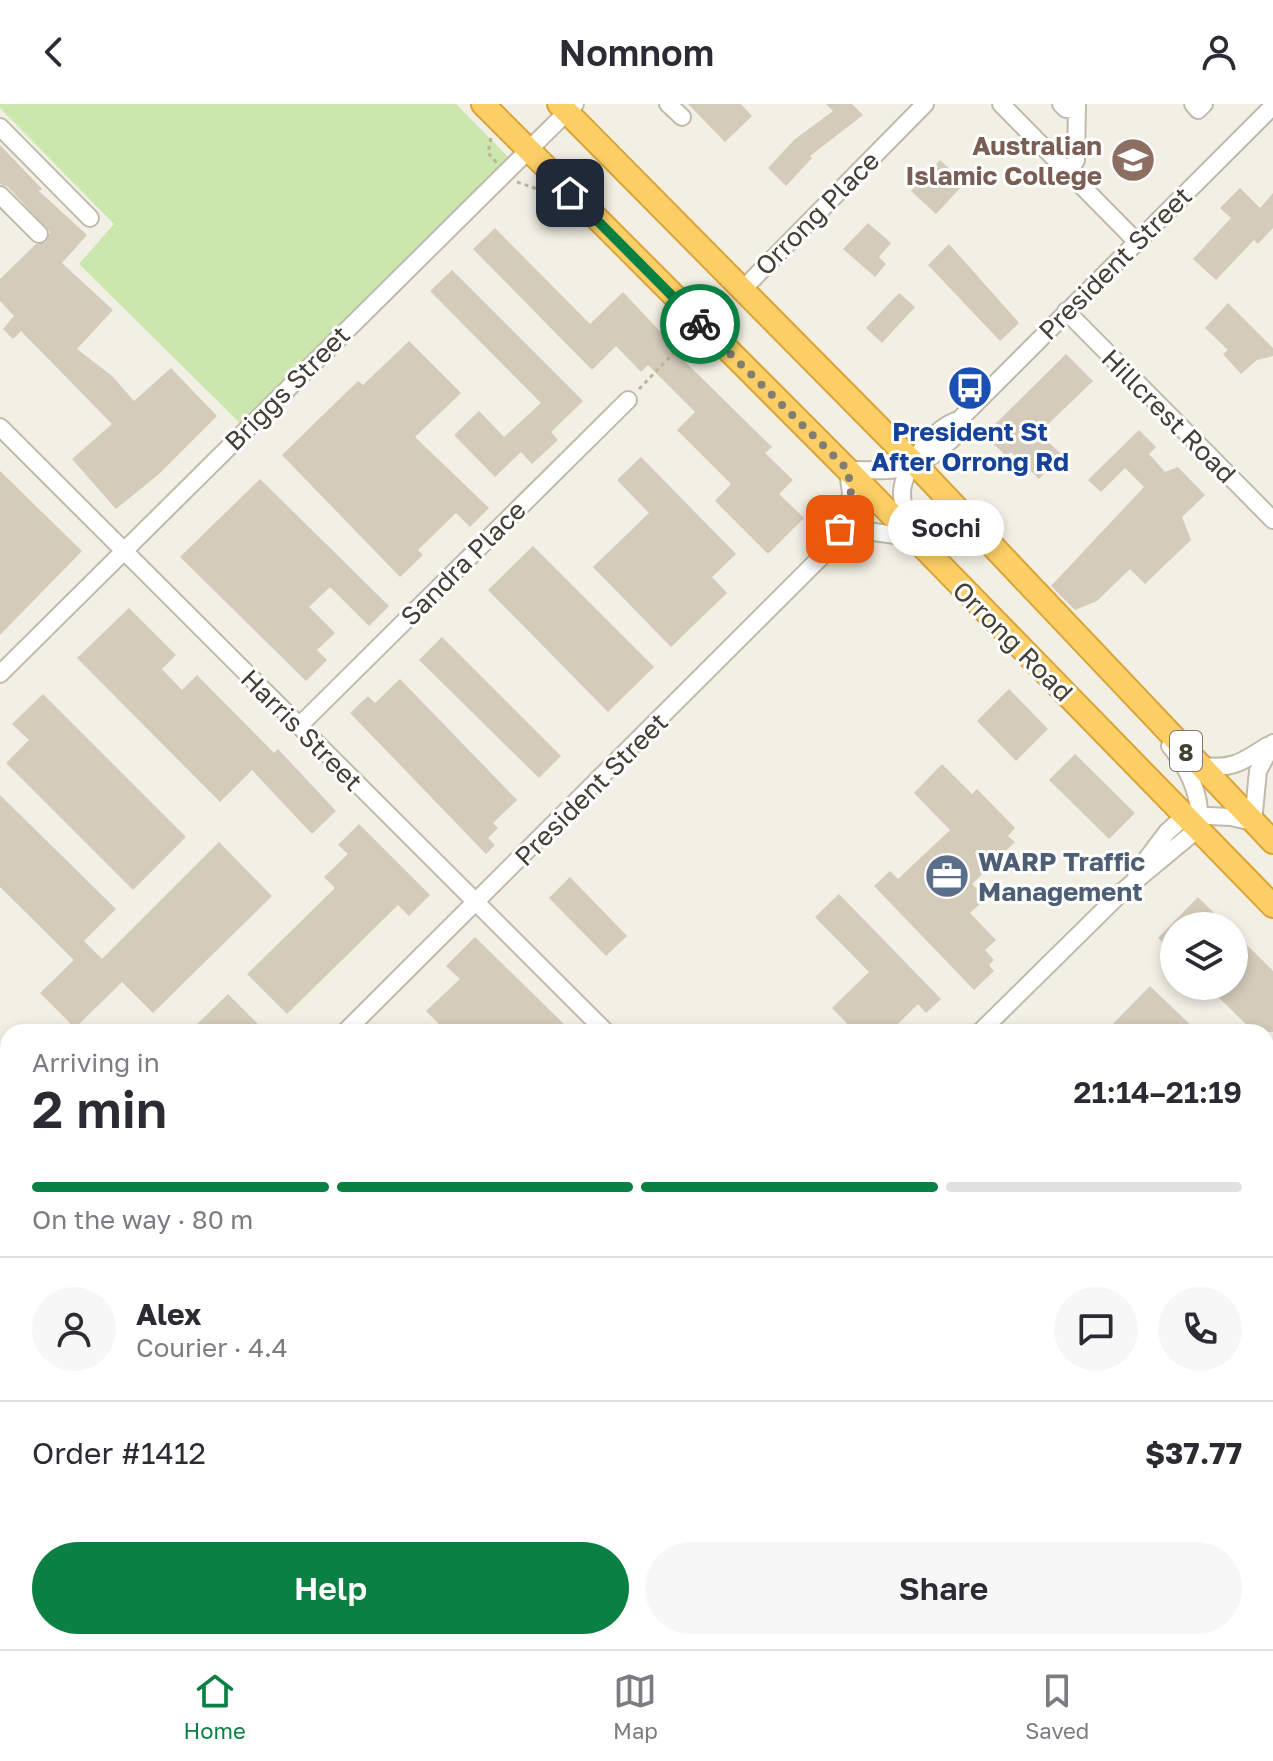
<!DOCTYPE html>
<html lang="en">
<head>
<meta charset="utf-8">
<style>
  :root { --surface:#fff; --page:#f7f7f7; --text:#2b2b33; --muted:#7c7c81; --line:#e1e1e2; --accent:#0b8043 }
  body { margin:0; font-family:"Golos Text",sans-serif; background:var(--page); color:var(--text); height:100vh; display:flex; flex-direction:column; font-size:30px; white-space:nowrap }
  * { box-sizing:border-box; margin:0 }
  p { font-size:26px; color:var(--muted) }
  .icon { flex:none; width:44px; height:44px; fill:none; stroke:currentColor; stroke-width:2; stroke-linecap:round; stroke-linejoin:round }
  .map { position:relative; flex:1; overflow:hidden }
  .sheet { position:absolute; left:0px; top:920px; width:1274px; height:626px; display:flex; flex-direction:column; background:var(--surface); border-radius:24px 24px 0 0; box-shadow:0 4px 12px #0003 }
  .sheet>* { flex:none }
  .controls { position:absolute; left:1160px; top:808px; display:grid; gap:16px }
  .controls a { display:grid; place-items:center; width:88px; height:88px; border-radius:50%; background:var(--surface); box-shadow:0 4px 12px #0003; font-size:40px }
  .pin { position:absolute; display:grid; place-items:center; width:68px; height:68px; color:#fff; margin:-34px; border-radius:16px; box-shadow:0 4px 12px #0006 }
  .courier { position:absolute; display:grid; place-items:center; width:80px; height:80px; margin:-40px; border:6px solid #0b8043; border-radius:50%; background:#fff; color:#222; box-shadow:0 2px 10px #0007 }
  .bubble { position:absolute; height:56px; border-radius:28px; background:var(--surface); box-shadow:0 4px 12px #0003; font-size:26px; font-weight:600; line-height:56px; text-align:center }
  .overview em { font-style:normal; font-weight:600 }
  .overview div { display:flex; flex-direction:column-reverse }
  .overview { display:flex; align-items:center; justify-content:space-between; height:136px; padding:0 32px }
  h1 { font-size:52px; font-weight:600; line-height:60px }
  .bar { display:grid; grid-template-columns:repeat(4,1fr); gap:12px 8px; align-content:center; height:96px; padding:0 32px }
  .bar i { height:10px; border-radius:6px; background:var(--line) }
  .bar .active { background:var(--accent) }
  .bar p { grid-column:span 4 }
  .line { display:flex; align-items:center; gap:20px; padding:0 32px; border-top:2px solid var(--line) }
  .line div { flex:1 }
  .round { display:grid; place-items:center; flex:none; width:84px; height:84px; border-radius:42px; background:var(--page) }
  .primary-button { display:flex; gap:16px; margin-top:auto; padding:16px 32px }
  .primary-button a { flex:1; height:92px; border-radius:48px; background:var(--accent); color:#fff; font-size:32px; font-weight:600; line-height:92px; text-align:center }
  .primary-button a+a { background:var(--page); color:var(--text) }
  header { display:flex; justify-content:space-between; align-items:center; height:104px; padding:0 32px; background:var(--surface); font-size:36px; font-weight:600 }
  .tabs { display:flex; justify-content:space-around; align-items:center; height:112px; border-top:2px solid var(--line); background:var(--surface); font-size:22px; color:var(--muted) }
  .tabs a { display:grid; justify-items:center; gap:4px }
  .tabs .active { color:var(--accent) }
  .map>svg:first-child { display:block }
  .green { fill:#cbe7ad }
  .building { fill:#d4cbba }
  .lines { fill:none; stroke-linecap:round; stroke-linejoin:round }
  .minor-casing { stroke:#c0baaa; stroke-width:20 }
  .highway-casing { stroke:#dba436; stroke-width:26 }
  .path { stroke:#bfb399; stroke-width:3; stroke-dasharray:4 4; stroke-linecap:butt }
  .minor { stroke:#fff; stroke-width:16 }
  .highway { stroke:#fccf66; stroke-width:22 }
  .done { stroke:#817d73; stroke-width:8; stroke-dasharray:0 14.4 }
  .route { stroke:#0b8043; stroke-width:10 }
  .labels { text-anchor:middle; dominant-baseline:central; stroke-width:6; stroke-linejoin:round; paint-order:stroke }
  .shield { fill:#fff; stroke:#7c7972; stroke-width:2 }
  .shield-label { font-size:24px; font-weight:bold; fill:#443f35 }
  .education-label { font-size:26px; font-weight:bold; fill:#785e54; stroke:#fff; text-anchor:end }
  .street-label { font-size:26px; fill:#443f35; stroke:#fff }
  .transit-label { font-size:26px; font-weight:bold; fill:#164399; stroke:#fff }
  .service-label { font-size:26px; font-weight:bold; fill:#4e5e75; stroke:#fff; text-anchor:start }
</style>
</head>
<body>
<header><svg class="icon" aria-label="back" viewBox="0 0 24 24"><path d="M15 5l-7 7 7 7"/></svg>Nomnom<svg class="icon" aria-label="person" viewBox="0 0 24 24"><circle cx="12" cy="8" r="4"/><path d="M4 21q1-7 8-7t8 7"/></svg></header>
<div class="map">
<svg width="1273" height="1545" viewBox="0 0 1273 1545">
  <rect width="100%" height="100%" fill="#f2efe5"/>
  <path class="green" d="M0,0H456L509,54L240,319L79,160L114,120L0,4Z"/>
  <path class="building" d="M688,0H741L752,12L725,38Z
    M826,0H852L863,11L810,52L812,54L786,82L768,64L794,36L833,7Z
    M0,41L42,85L39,87L87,131L62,159L113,206L77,245L112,272L134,297L171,264L217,312L159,370L116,405L72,355L112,320L21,227L13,235L3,225L14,212L0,197V175L36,140L46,138L50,128L8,83L0,80Z
    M940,56L965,79L936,110L911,87Z
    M1240,84L1260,104L1273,89V124L1258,140L1254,136L1216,176L1193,155L1231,114L1220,104Z
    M868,119L891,139L879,153L886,160L875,173L843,145Z
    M495,124L590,220L623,188L671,239L668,241L772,343L765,349L793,376L779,390L804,414L768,450L715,397L731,380L677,326L695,308L648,261L641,268L616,242L592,266L473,145Z
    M949,140L1019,219L1000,237L928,161Z
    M452,166L583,297L551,328L558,336L532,360L521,348L495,373L454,331L479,307L504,333L541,299L430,187Z
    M899,189L915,203L882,239L866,224Z
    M1228,199L1273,244V252L1257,256L1241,270L1223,250L1228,246L1205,224Z
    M409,237L461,289L415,333L489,404L470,423L456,409L418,446L423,451L400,473L282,351L358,277L363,281Z
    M1066,250L1093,277L1039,329L1062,351L1039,375L1011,348L1006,352L984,331Z
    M1139,326L1156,343L1149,350L1165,368L1178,363L1205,391L1182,413L1191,436L1145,480L1130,465L1097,497L1075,506L1051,482L1144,383L1125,364L1101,388L1088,376Z
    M641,353L736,450L712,473L727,489L671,543L593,463L649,409L617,376Z
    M0,367L82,447L0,531Z
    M260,375L389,502L369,522L330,483L309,503L335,529L317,546L327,556L306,577L180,453Z
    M533,442L654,563L608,608L488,486Z
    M129,504L176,551L162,565L182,586L197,571L274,649L278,645L336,707L312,730L252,666L220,698L77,554Z
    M442,533L561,652L539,674L419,556Z
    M400,575L517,696L493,719L498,724L488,734L495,741L486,750L350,609L368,592L375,599Z
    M1009,585L1048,625L1016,657L977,617Z
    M43,590L186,733L133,786L6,659L29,636L12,620Z
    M1075,650L1135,709L1109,735L1049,676Z
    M942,660L972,690L977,685L1015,724L1008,732L1015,738L972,780L986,794L970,809L996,836L985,846L994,856L989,861L994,867L974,886L874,782L890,767L898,775L950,726L914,689Z
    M0,691L116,805L84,837L102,855L219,738L272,792L153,909L122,878L75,924L40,889L74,856L0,783Z
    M359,720L430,791L409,812L398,801L287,910L247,870L335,784L324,773L348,750L338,741Z
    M570,773L627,832L606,852L549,794Z
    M839,790L941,895L926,909L918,900L890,928H855L832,904L869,868L815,813Z
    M1198,793L1227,822H1174V849L1158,834Z
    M1234,828L1273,867V928H1254L1207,882H1234Z
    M475,833L572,928H447L426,907L460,875L446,862Z
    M1150,882L1198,928H1105Z
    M228,890L266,928H189Z"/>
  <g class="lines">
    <g class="minor-casing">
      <path id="minor" d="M668,0L682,13
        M1001,0L1137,138
        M1061,0L1066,5L1077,6
        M1193,0L1198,6L1204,0
        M0,23L90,114
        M1069,68L1076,56L1077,0
        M0,91L39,130
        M743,185L925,0
        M1066,207L1273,416
        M0,323L606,928
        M835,439L852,398L848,366C902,367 919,369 958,329L959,316
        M0,570L575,0
        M299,622L628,296
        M1200,661C1229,667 1243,658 1267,642
        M1136,769L1167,728L1186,711L1231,713L1253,718L1258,667L1273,639
        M345,928L835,439L874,428L909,433C906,418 902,403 902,388C903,364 935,322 959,316L1273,2
        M980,928L1123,787L1199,724C1202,693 1189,665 1170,642
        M0,1151L8,1159
        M0,1265L8,1257
        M380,1538L387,1545
        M401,1538L408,1545
        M350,1545L357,1538
        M718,1545L725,1538"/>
    </g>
    <g class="highway-casing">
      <path id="highway" d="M483,0L848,366L1273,802
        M559,0L915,360L1273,738
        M1266,1240L1273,1231
        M1266,1351L1273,1345
        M1266,1395L1273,1388
        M1266,1451L1273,1446
        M1025,1545L1031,1538
        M1065,1545L1072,1538
        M1123,1545L1130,1538
        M1162,1545L1170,1538"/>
    </g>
    <path class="path" d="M491,34L488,49L497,59
      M517,78L543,87
      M710,201L715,185
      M639,285L689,233
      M0,1177L8,1185
      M1266,1202L1273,1191
      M0,1242L8,1234
      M1000,1545L1006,1538"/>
    <use href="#minor" class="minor"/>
    <use href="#highway" class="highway"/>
  </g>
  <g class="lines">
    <path class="done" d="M700,220L848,366L852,398L840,425"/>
    <path class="route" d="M570,89L700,220"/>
  </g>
  <defs>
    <g id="school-disc" transform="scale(2.3)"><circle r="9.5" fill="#8d6e63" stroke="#fff"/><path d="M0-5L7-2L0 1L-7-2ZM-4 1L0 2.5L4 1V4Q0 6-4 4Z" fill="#fff"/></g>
    <g id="bus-disc" transform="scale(2.3)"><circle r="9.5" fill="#1a4fb4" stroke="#fff"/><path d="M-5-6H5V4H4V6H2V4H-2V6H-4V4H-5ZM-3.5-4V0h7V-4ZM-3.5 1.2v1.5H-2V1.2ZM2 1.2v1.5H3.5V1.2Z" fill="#fff"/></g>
    <g id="office-disc" transform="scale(2.3)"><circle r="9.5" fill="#5c6f8a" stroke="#fff"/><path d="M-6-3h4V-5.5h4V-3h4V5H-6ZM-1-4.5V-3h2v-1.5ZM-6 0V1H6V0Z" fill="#fff"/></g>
  </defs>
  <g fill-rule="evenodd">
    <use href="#school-disc" x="1133" y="56"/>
    <use href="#bus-disc" x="970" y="284"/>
    <use href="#office-disc" x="947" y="772"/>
  </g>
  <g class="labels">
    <rect class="shield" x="1170" y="627" width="32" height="40" rx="6"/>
    <g class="shield-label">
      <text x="1186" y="647">8</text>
    </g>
    <g class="education-label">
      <text x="1102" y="41">Australian<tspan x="1102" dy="30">Islamic College</tspan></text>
    </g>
    <g class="street-label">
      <text transform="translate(817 109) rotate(-45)">Orrong Place</text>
      <text transform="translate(1115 159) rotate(-45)">President Street</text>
      <text transform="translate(287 284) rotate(-45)">Briggs Street</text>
      <text transform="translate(1169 312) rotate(45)">Hillcrest Road</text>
      <text transform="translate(463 459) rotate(-45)">Sandra Place</text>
      <text transform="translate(1013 537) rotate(45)">Orrong Road</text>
      <text transform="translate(302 626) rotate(45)">Harris Street</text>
      <text transform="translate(591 685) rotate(-45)">President Street</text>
    </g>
    <g class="transit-label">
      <text x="970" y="327">President St<tspan x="970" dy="30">After Orrong Rd</tspan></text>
    </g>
    <g class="service-label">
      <text x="978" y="757">WARP Traffic<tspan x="978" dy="30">Management</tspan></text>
    </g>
  </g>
</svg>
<div class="controls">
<a><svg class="icon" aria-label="layers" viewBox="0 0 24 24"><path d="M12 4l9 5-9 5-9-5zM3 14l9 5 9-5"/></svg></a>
</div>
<div class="pin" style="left:840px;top:425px;background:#ea580c"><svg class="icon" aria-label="bag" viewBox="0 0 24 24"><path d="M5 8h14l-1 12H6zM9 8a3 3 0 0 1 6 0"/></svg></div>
<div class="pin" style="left:570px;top:89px;background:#1f2937"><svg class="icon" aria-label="home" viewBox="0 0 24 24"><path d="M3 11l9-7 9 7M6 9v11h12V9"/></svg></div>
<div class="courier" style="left:700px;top:220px"><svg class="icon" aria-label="bike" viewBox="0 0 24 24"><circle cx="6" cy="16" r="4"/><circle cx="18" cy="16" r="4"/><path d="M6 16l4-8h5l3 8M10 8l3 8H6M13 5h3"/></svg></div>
<div class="bubble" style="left:888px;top:396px;width:116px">Sochi</div>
<section class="sheet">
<div class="overview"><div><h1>2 min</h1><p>Arriving in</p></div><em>21:14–21:19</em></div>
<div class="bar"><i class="active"></i><i class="active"></i><i class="active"></i><i></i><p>On the way · 80 m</p></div>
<div class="line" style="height:144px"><a class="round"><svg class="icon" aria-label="person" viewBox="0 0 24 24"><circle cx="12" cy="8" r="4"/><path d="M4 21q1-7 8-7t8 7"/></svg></a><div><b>Alex</b><p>Courier · 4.4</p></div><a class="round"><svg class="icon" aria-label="chat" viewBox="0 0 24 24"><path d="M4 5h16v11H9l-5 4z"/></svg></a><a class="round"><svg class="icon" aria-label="phone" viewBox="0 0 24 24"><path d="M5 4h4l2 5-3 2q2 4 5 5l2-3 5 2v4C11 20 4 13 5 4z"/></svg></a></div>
<div class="line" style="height:104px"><div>Order #1412</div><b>$37.77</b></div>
<div class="primary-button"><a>Help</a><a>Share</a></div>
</section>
</div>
<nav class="tabs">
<a class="active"><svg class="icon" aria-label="home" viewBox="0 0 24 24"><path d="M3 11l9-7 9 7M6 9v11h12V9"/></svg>Home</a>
<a><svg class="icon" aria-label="map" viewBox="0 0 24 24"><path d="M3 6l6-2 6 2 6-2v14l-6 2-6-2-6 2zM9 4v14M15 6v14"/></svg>Map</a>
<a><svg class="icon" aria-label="saved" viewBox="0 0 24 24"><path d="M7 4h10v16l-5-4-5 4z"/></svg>Saved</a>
</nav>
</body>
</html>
